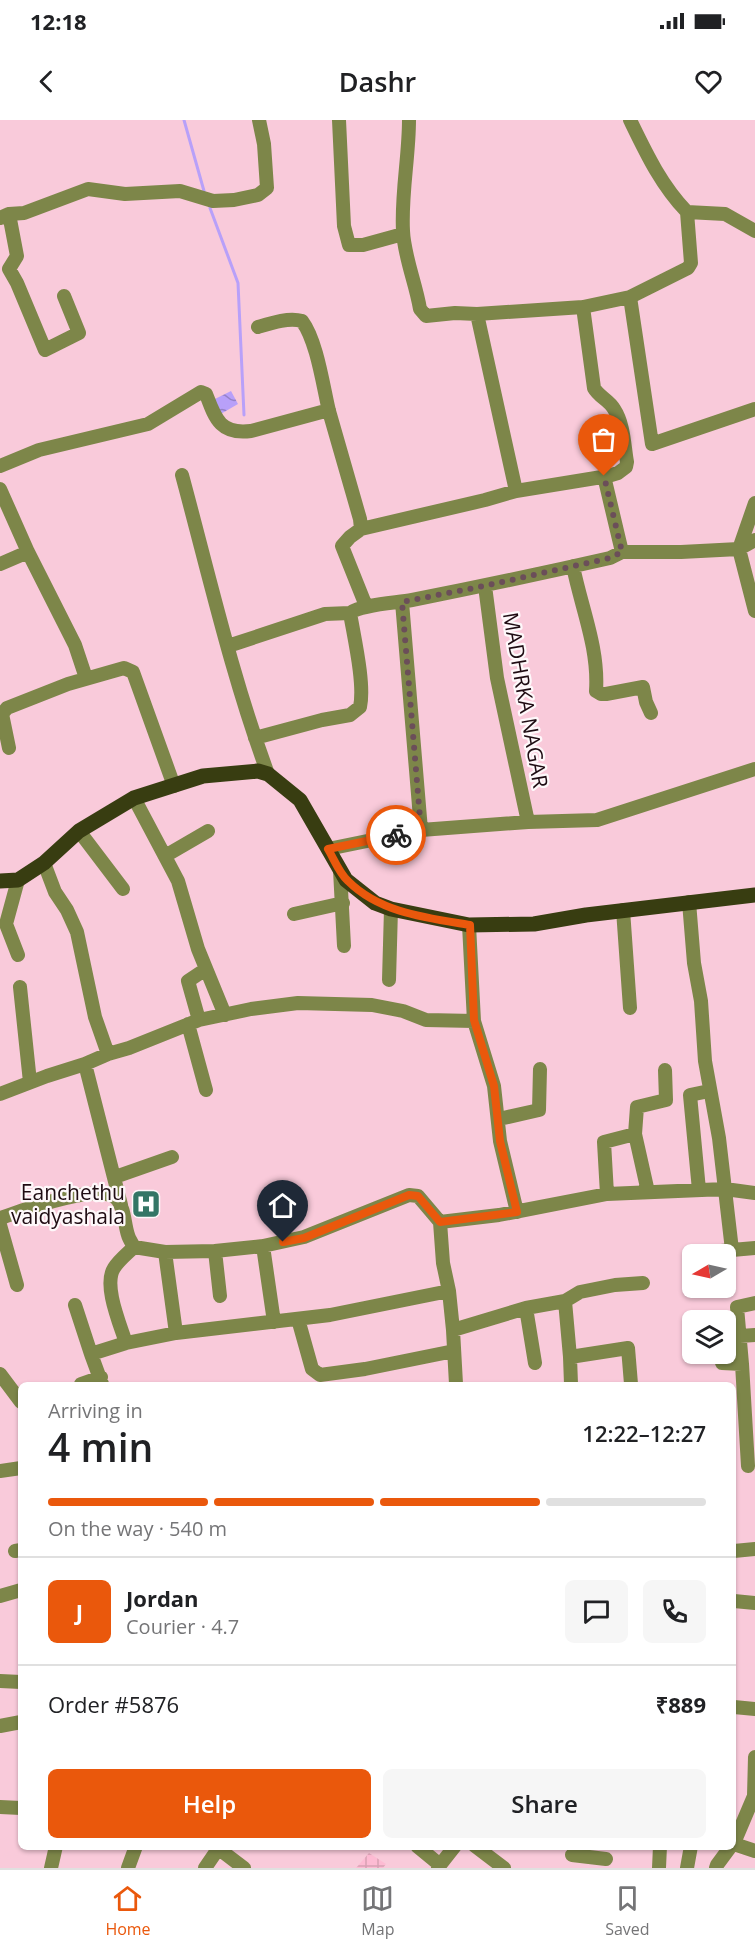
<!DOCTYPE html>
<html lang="en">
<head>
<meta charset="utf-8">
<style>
  :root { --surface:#fff; --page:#f6f6f6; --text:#202124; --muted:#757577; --line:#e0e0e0; --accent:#ea580c }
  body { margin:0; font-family:"Open Sans",sans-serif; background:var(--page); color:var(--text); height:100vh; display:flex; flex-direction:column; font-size:22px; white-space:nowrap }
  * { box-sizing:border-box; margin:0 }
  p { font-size:20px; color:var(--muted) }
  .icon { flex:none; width:33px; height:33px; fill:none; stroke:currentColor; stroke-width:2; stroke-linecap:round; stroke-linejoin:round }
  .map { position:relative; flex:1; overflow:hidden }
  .details { position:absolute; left:18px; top:1262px; width:718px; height:468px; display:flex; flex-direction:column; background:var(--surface); border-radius:9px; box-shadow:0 2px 4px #0004 }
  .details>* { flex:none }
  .needle { width:39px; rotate:261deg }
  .tools { position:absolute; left:682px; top:1124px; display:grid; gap:12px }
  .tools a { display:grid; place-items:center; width:54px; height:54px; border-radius:9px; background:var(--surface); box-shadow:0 2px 4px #0004; font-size:30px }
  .pin { position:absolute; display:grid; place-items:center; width:51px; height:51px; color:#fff; margin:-62px -26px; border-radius:50% 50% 50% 0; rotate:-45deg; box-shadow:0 0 6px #0007 }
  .pin .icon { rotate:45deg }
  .courier { position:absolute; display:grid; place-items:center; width:60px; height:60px; margin:-30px; border:4px solid #ea580c; border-radius:50%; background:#fff; color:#222; box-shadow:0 2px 8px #0007 }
  .overview em { font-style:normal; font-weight:600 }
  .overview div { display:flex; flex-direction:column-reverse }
  .overview { display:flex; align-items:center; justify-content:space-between; height:102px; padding:0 30px }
  h1 { font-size:39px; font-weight:600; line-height:45px }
  .bar { display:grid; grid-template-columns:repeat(4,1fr); gap:9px 6px; align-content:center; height:72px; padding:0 30px }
  .bar i { height:8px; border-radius:4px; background:var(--line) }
  .bar .selected { background:var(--accent) }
  .bar p { grid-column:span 4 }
  .line { display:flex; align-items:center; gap:15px; padding:0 30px; border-top:2px solid var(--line) }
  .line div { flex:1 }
  .round { display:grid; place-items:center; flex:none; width:63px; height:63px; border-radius:9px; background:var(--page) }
  .action { display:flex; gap:12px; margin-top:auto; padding:12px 30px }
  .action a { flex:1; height:69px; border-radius:9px; background:var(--accent); color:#fff; font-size:24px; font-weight:600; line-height:69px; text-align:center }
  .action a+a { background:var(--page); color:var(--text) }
  .status { display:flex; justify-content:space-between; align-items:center; height:42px; padding:0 30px; background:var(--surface); direction:ltr }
  .status svg { height:16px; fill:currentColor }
  header { display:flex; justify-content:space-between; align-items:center; height:78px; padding:0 30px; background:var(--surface); font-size:27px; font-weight:600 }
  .tabs { display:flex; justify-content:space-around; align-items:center; height:84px; border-top:2px solid var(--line); background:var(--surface); font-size:16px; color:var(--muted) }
  .tabs a { display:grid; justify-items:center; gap:3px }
  .tabs .selected { color:var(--accent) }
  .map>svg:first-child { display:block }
  .industrial { fill:url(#industrial-grid) }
  .water { fill:url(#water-waves) }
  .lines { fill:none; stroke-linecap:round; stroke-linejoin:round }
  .stream { stroke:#b8a0f9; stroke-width:3 }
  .minor { stroke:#7d8649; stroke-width:14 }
  .major { stroke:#383d11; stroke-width:15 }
  .done { stroke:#6b4e59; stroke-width:6; stroke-dasharray:0 10.8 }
  .route { stroke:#ea580c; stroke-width:8 }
  .labels { text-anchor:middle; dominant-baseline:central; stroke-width:4.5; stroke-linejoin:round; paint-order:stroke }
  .street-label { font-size:21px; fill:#1f0c13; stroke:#fef8fa }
  .poi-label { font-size:21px; fill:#1f0c13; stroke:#fef8fa; text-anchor:end }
</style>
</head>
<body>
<div class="status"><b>12:18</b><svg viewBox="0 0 49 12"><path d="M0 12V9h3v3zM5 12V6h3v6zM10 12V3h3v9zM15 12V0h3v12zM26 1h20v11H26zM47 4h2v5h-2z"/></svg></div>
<header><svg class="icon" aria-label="back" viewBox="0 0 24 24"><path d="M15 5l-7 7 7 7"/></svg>Dashr<svg class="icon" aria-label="heart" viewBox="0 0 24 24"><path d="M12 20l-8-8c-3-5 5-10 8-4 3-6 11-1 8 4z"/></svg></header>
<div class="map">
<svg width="755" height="1748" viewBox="0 0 755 1748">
  <defs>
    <pattern id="industrial-grid" width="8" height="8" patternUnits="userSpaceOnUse" patternTransform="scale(1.5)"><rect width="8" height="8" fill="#fdbbd3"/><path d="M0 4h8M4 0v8" fill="none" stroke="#d8a0b4"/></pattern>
    <pattern id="water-waves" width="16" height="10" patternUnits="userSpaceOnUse" patternTransform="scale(1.5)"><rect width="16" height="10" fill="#b8a0f9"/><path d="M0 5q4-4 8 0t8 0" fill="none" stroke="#9581c8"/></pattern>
  </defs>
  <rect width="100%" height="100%" fill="#f9cada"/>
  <path class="industrial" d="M369,1733L386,1744L383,1748H356Z"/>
  <path class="water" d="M231,271L238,284L219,295L211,281Z"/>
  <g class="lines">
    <path class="stream" d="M184,0L204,71
      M210,88L238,163L244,295"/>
    <path class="minor" d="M339,0L344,106L349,125H363L403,114
      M409,0C409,37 401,74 403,111C404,136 416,164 420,189L426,196L455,193L477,194L583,187L630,177L688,148L691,143L687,92
      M630,0C646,33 661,65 687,92L725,94L755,111
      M9,94L17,136L9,149L17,163L45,230L79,213L64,176
      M0,98L9,94L24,93L88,69L125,74L180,71L213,81L234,80L258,75L267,68L264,24L259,0
      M630,177L652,324L755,289
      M477,194L516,371
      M258,207C271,203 289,197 302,201C317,221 323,266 329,291C339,327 350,363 360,399L361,409L350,417L342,426L366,486
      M0,346L39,330L148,304L201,272L206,274C215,298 220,315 251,311L329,290
      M182,355C209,455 232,557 268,654
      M604,356L622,432
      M0,369L28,432L75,525L86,558
      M755,383L739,429L755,491
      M361,409L485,380L516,371L608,356L618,353L626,347L627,342C624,325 624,304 614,289C609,280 599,277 594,268L583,187
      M0,444L28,432
      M573,446C581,487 599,528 596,571L601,574H606L643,567L646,582L651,593
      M485,466L497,558L528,702
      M402,482L421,710
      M228,526L325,494L350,493
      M255,618L322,600L350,595L360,587C365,564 354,517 350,493C362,484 395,483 412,480C478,467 544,453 610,438L622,432H681L739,429L755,420
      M9,628L2,594L7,588L68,564L124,548L133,552L174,666
      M134,678L178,761L198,829L225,895
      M79,711L123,769
      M328,729L421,710L528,702L597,700L755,649
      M165,736L208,711
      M44,743L55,772L67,790L77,812L95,897L108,934
      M340,750L344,826
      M689,782L694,843L701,881L705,941L719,1018L732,1130L700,1133
      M623,790L630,888
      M294,794L343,783
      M469,805L474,901L494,966L500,1021L517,1092
      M18,835L6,804L18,760
      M389,860L391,789
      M20,867L30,962
      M199,900L188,861L206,849
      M188,904L206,970
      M85,944L121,1085
      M0,974L47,956L85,944L108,934L129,928L199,900L251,889L298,883L372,885L403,891L426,900L474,901
      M499,999L539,990L540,949
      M635,1014L648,1072
      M115,1057L172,1037
      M699,1070L690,975L709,971
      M607,1074L604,1022L635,1014L637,987L666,980L665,950
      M0,1098C22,1091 99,1061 117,1079C125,1089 124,1103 128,1115C129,1119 132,1123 134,1127L165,1132L215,1131L263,1126L304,1117L409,1075L418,1076L440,1102L499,1095L607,1074L725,1069L755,1073
      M440,1102L443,1143L449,1171L453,1210L456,1264
      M0,1105L17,1165
      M263,1126L274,1202
      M732,1130L755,1128
      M215,1131L220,1176
      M165,1132L176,1213
      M565,1181L570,1237L628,1228L631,1264
      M75,1185L91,1234L126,1223L176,1213L330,1195L449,1171
      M526,1188L535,1243
      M298,1199L312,1249L320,1255L365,1249L454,1231
      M453,1210L526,1188L565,1181L580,1172L615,1165L643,1163
      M740,1216L755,1215
      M126,1223C120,1204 103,1165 114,1148C119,1140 128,1133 134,1127
      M91,1234L102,1264
      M570,1237L571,1264
      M722,1243L742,1244
      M0,1254L21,1282
      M81,1264L101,1257
      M748,1346L742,1244L737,1187L755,1183
      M0,1351L21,1348
      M15,1431L21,1430
      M734,1431L755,1429
      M0,1476L21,1470
      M734,1481L755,1483
      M0,1561L21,1562
      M734,1587L755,1589
      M0,1606L21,1602
      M0,1687L21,1688
      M734,1723L754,1676L755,1637
      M734,1724L755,1731
      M417,1726L440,1745L438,1748
      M475,1726L504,1748
      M219,1729L244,1748
      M572,1735L606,1739
      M440,1745L455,1726
      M51,1748L56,1726
      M128,1748L136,1726
      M205,1748L220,1726
      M659,1748L660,1726
      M687,1748L691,1726
      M716,1748L717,1745L731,1726"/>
    <path class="major" d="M0,761L18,760L44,743L79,711L134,678L203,656L258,651L268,654L300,680L346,760L375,783L391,789L469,805L534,804L586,795L755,775"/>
  </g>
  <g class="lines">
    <path class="done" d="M396,715L421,710L402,482L484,466L610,438L622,432L604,356"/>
    <path class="route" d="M283,1122L304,1118L409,1075L418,1076L440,1102L517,1092L500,1021L494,966L474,900L470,805C427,798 380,793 348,761C339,753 334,739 328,729L396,715"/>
  </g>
  <defs>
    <g id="hospital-square" transform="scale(1.5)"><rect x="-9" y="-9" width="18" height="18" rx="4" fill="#347666" stroke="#fef8fa"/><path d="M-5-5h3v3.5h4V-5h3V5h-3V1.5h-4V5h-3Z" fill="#fff"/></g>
  </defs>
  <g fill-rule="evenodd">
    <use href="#hospital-square" x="146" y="1084"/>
  </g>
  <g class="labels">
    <g class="street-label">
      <text transform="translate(526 580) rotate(80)">MADHRKA NAGAR</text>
    </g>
    <g class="poi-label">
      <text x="125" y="1072">Eanchethu<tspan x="125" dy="24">vaidyashala</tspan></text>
    </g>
  </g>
</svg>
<div class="tools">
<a><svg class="needle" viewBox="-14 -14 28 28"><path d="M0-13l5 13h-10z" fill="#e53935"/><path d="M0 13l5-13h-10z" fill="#757577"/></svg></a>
<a><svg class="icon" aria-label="layers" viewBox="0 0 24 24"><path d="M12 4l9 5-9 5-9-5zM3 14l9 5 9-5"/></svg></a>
</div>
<div class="pin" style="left:604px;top:356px;background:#ea580c"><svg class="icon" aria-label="bag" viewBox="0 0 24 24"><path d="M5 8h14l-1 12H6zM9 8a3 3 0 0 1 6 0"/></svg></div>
<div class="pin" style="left:283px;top:1122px;background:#1f2937"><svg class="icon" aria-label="home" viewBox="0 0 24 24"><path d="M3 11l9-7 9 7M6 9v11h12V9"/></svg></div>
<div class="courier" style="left:396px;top:715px"><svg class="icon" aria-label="bike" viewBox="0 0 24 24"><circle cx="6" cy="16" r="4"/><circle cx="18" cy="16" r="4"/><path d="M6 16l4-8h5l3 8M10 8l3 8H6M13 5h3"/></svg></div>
<section class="details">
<div class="overview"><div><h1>4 min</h1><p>Arriving in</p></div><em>12:22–12:27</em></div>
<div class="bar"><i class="selected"></i><i class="selected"></i><i class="selected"></i><i></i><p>On the way · 540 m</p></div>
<div class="line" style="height:108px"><b class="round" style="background:var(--accent);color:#fff">J</b><div><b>Jordan</b><p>Courier · 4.7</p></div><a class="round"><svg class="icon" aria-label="chat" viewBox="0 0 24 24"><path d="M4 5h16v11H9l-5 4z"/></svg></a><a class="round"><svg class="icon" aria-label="phone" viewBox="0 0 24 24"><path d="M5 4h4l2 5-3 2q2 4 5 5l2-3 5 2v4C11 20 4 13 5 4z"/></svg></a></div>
<div class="line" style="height:78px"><div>Order #5876</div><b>₹889</b></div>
<div class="action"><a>Help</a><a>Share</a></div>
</section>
</div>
<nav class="tabs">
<a class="selected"><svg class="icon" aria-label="home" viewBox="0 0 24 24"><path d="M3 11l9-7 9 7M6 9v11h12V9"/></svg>Home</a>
<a><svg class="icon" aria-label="map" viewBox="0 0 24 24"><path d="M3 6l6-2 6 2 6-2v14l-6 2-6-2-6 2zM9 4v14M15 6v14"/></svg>Map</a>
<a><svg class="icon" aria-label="saved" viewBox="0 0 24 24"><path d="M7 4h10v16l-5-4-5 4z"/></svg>Saved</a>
</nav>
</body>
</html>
